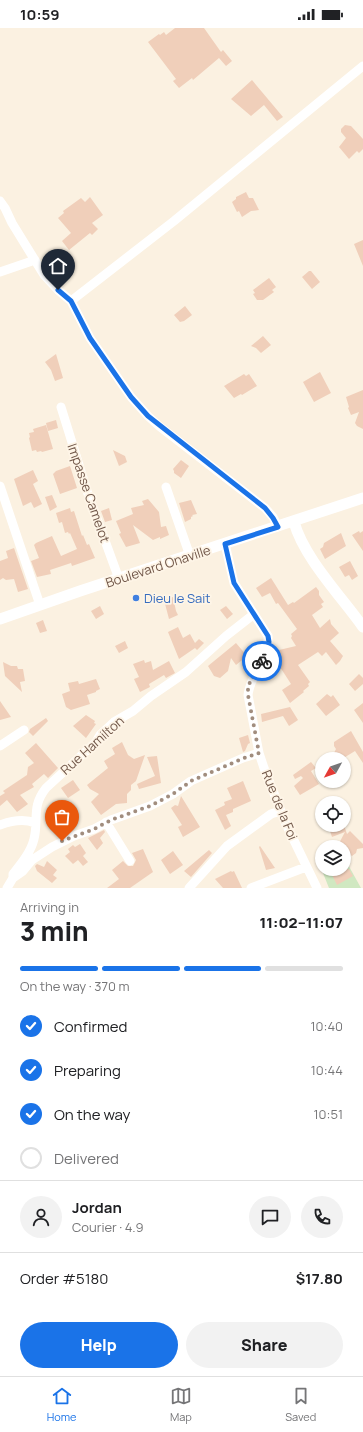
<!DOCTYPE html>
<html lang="en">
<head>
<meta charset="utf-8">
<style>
  :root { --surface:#fff; --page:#f2f2f2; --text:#202124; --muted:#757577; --line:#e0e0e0; --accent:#1a73e8 }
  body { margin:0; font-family:Manrope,sans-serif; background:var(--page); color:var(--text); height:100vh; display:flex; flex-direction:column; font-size:15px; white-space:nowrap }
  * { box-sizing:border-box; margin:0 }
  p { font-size:13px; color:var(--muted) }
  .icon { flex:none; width:22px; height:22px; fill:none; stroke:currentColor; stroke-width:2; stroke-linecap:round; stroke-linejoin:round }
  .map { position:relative; height:860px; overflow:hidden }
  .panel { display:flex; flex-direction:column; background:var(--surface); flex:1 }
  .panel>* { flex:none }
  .needle { width:26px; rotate:230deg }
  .fabs { position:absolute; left:315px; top:724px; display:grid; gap:8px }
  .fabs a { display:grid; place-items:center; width:36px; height:36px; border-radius:50%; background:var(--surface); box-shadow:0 1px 3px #0004; font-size:20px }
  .pin { position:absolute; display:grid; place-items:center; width:34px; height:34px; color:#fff; margin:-41px -17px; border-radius:50% 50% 50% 0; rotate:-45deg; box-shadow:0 0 4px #0007 }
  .pin .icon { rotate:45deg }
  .courier { position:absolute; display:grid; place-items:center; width:40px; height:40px; margin:-20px; border:3px solid #1a73e8; border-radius:50%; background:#fff; color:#222; box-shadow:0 1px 5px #0007 }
  .headline em { font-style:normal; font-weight:800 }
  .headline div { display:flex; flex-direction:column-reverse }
  .headline { display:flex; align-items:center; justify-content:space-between; height:68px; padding:0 20px }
  h1 { font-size:26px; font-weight:800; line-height:30px }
  .bar { display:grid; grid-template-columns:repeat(4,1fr); gap:6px 4px; align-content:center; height:48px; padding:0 20px }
  .bar i { height:5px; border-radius:3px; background:var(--line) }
  .bar .active { background:var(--accent) }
  .bar p { grid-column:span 4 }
  .line { display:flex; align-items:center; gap:10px; padding:0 20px; border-top:1px solid var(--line) }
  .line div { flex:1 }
  .round { display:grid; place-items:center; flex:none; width:42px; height:42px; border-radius:21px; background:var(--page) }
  ol { padding:0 20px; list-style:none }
  li { display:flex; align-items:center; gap:12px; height:44px }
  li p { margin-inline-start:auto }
  li .icon { padding:4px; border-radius:50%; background:var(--accent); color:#fff; stroke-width:4 }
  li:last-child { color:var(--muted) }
  li i { width:22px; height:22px; border:2px solid var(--line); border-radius:50% }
  .action { display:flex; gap:8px; margin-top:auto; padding:8px 20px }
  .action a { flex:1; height:46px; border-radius:24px; background:var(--accent); color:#fff; font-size:16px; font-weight:800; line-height:46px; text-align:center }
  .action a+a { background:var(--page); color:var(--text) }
  .status { display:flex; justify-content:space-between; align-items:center; height:28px; padding:0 20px; background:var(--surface); direction:ltr }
  .status svg { height:11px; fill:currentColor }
  .tabs { display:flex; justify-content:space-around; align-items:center; height:56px; border-top:1px solid var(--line); background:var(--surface); font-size:11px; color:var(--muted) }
  .tabs a { display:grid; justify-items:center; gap:2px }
  .tabs .active { color:var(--accent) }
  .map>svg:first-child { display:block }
  .green { fill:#d0e8c1 }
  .building { fill:#f0cfba }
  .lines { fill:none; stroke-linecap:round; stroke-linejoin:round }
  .minor { stroke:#fff; stroke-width:9 }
  .tertiary { stroke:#fff; stroke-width:11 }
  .done { stroke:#a18d7e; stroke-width:4; stroke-dasharray:0 7.2 }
  .route { stroke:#1a73e8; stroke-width:5 }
  .shop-dot { fill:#3f7fe0; stroke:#fef5e7; stroke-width:1.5 }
  .labels { text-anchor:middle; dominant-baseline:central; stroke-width:3.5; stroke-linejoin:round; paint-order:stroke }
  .street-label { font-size:13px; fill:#715749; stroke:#fef5e7 }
  .shop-label { font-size:13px; fill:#366cbe; stroke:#fef5e7; text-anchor:start }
</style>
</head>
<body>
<div class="status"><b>10:59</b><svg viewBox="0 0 49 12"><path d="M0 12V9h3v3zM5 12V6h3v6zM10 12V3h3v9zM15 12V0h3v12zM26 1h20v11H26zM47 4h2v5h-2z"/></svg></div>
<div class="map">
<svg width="363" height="860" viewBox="0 0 363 860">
  <rect width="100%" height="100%" fill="#fbf1e1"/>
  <path class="green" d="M344,831L346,833L361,860H329L321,840L322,839V841H344Z"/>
  <path class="building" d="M175,0H204L221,24L223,22L232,33L226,38L219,30L193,52L192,50L179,60L173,53L176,51L148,14L159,6L160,7L164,4L166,7Z
    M252,52L283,89L277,93L264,77L251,88L231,71Z
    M345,97L351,98L363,111V121L359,125L357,123L349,131L339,119L346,110L341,104V101Z
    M246,164L249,170H253L259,182L251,183L242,189L239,183L237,184L232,174L236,171V169Z
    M90,169L103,187L92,195L98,201L92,207L90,205L69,222L62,213L71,205L58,190L64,185L63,183L81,170L85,174Z
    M363,212V238L354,216Z
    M309,243H311L320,254L312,261L302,249Z
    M269,250L276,259L272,262L274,264L263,272H257L253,266L255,265L253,262Z
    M185,278L192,287L184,293L180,294L174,287Z
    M263,308L271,317L261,325L256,320L251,318Z
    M56,326L63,350L55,353L51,342L45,334Z
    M320,344L331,365L314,374L303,354Z
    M244,346L246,348L249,346L257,358L242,367L241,366L234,370L224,358Z
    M363,362V401L357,398L355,395L359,384L351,387L348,380L349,379L346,369Z
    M56,392L58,400L48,403L46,395Z
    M46,397L53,421L42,424L41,423L37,424L36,422L32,423L29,410L30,409L29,405L34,404L33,401Z
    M113,422L125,428L127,434L119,438Z
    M181,432L189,438L181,450L174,445V443L173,441Z
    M70,438L77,460L60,466L53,446L56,443Z
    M33,442L38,453L33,456L42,476L34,480L31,474L23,478L14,451Z
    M52,467L57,479L50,483L45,469Z
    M148,471L159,484L161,499L166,498L169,507L160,511V509L153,512L133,497L140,515L126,519L119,506L121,505L116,493L133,486L131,480L144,477L142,473Z
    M191,472L197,486L192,487L193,488L191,489V491L185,494L179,475Z
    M70,480L71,484L74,483L82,508L83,507L87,517L89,516L95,530L72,538L71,535L50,542L51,546L37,549L31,533L39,530L34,517L36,515L52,508L61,528L77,521L70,505L69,506L68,504L65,505L62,494L59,495L56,485Z
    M109,480L112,492L105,494L101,483Z
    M359,503L360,505L363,503V523L352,507Z
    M341,505L346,518L325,531L320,521L323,519L324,515Z
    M14,520L28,561L18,564L14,551L6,552L3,550L0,552V533L8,530L6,523Z
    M350,533L358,548L352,552L349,547L345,549L339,539Z
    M271,550L288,577L293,574L294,575L316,559L319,563V567L324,574L321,576L323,579L312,587L320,600L330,591L331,596L339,605L330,613L343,628L340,633L336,637L326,624L322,628L318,624L298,637L310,654L308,656L309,658L303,663L304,664L290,675L282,662L291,656L273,628L279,622L296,618L291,610L292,608L291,606L297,601L278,575L276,576L270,565L262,569L256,560Z
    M173,569L176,583L178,587L169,591L164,572Z
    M100,578L104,586L96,591L91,583Z
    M226,578L233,586L227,591L220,582Z
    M43,592L47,603L40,605L36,595Z
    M178,599L183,610L190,606L195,615L199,611L204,615L197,622L195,620L179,631L168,604Z
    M125,613L128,620L119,625L115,618Z
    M236,615L247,628L236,637L231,630L228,643L220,650L214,648L208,638Z
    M144,632L145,635L151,633L153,642L169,633L175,645L166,650L164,647L149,656L150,659L140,664L134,651L139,649L133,636Z
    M3,634L11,638H17L18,641H23L25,653L20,654L22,664L5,648Z
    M359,646L363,650V656L355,663L349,656Z
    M96,651L100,661L96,663V664L87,667L90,676L71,682L66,679L62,666L70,663L68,655L78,653L79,656Z
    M327,666L331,669L333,667L340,677L326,688L316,676Z
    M0,673L11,689L0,692Z
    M363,675V695L354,682Z
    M290,679L298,692L289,698L283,688L262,694L261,686Z
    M86,687L95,693L94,695L96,696L86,710L73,698Z
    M46,690L48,693L33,708L29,704L30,701Z
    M351,703L363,724V735L355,723L342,731H340V726L334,725L336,721L334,718V714Z
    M248,707L250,715L248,716L245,723L243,724L239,710Z
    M122,714L128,727L134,731L145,727L136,753L131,757V762L127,766V775L116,776L101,787L91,774L99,766L90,761L87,757L108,740L104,733L115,726L112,720Z
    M36,715L58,740L48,750L44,746L32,756L34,759L20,767L28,776L17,784L7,772L0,778V768L5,765L3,763L27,747L28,739L34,735L25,725Z
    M157,728L161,755L139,761L137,756L155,748L147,729Z
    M311,734L316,740L311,743L319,756L300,767L294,758L303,750L301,748L295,751L293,747Z
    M73,752L80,762L68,770L61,760Z
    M243,753L251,773L233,781V784L226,787L231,798L225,802L215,782L225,777L224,774L232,771L227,760Z
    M181,768L200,799L183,809L178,799L182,797L171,780L175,777L178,778Z
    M328,797H344L347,806L350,803L363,816V820L357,821L356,825L352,828L344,821L346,819H337L345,804L332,809Z
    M104,802L105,804L100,810L103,815L97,822L88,810Z
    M80,816L86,825L83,828L88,834L83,838L78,832L73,836L65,828L70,824L68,821L73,817L75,819Z
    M260,818L275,840L266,842L259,819Z
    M143,821L153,844L130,860H107L119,851L112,842L123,833L128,838H133L136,832L132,825Z
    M209,822L212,825L191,849L184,843Z
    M173,823L183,837L170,846L161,832Z
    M47,833L57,842L53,847L57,850L52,855L37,843L35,838L37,836L44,839Z
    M329,841H349L353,848L337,857Z
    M231,843L232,844L234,843L242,860H223L215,851Z"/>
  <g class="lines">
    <path class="minor" d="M0,173L5,180L12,195L44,247L58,262L71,273L90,310L131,369L148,388L159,398L265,480L273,489L278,499
      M0,244L35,232
      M71,273L174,193L363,38
      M61,379L88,466L119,551
      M0,458L40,577
      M166,459L190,528
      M225,516L234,555L268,608C270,630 250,646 248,667L259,725L264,740L286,796L317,860
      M0,718L24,702
      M106,794L130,833
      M0,797C11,793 23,790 35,795
      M13,850V846C21,836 31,824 34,811C39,791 31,779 46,760L96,714L100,707L114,694L133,683L151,668L186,644L226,608L254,586
      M7,860L13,850L23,843L32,832L52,819L74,808L94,801L111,792L150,778L173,766L191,753L243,730L259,725
      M189,860L227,818L271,786L280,783
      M251,860L306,839"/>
    <path class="tertiary" d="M294,494C304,530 341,568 363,599
      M0,591L80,563L363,470"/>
  </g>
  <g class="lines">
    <path class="done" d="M62,813L94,801L111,792L150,778L173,766L191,753L244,730L259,725L248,667V658L262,633"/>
    <path class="route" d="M58,262L71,273L90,310L131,369L148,388L265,480L273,490L278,499L225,516L234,555L268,608L269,614L262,633"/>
  </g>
  <circle class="shop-dot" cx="136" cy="570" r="4"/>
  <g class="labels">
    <g class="street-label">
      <text transform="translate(89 465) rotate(71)">Impasse Camelot</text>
      <text transform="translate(158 538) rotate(-18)">Boulevard Onaville</text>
      <text transform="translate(92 717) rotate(-42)">Rue Hamilton</text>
      <text transform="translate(280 777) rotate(68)">Rue de la Foi</text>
    </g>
    <g class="shop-label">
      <text x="144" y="570">Dieu le Sait</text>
    </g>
  </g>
</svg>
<div class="fabs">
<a><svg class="needle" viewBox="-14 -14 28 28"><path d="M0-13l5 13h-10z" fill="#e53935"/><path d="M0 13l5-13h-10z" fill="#757577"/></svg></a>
<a><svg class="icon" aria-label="locate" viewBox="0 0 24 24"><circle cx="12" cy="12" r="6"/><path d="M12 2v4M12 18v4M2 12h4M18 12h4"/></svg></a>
<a><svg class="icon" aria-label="layers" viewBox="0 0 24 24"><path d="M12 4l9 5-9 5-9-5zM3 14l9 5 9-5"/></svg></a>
</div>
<div class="pin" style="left:62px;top:813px;background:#ea580c"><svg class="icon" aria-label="bag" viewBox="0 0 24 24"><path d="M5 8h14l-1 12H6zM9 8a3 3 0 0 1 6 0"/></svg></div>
<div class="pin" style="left:58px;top:262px;background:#1f2937"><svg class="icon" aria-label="home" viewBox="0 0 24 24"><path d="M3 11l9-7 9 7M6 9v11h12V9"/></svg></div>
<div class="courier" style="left:262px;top:633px"><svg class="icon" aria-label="bike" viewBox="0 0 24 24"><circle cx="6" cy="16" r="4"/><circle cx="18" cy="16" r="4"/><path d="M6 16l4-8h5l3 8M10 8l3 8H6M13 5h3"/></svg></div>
</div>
<section class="panel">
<div class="headline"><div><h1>3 min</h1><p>Arriving in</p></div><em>11:02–11:07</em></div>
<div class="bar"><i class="active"></i><i class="active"></i><i class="active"></i><i></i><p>On the way · 370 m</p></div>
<ol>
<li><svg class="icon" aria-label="check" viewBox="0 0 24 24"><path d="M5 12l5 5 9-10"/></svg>Confirmed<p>10:40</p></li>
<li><svg class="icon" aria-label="check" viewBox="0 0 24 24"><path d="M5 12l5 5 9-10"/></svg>Preparing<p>10:44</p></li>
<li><svg class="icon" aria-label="check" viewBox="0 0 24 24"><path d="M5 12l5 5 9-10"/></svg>On the way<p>10:51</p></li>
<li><i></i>Delivered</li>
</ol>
<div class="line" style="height:72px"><a class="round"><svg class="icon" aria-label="person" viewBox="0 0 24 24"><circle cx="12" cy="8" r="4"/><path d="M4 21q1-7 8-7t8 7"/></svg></a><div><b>Jordan</b><p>Courier · 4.9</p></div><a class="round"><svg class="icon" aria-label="chat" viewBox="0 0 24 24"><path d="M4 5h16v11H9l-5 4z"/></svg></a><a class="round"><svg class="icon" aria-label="phone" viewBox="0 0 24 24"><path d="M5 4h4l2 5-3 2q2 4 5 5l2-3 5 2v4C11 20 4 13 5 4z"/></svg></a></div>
<div class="line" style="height:52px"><div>Order #5180</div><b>$17.80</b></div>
<div class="action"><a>Help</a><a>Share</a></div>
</section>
<nav class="tabs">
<a class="active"><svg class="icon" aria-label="home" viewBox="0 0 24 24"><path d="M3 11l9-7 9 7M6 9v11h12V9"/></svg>Home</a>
<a><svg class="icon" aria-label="map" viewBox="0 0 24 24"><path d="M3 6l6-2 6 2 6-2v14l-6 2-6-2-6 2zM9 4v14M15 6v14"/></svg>Map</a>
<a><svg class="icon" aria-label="saved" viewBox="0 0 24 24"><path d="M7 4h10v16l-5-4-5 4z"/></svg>Saved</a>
</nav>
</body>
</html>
